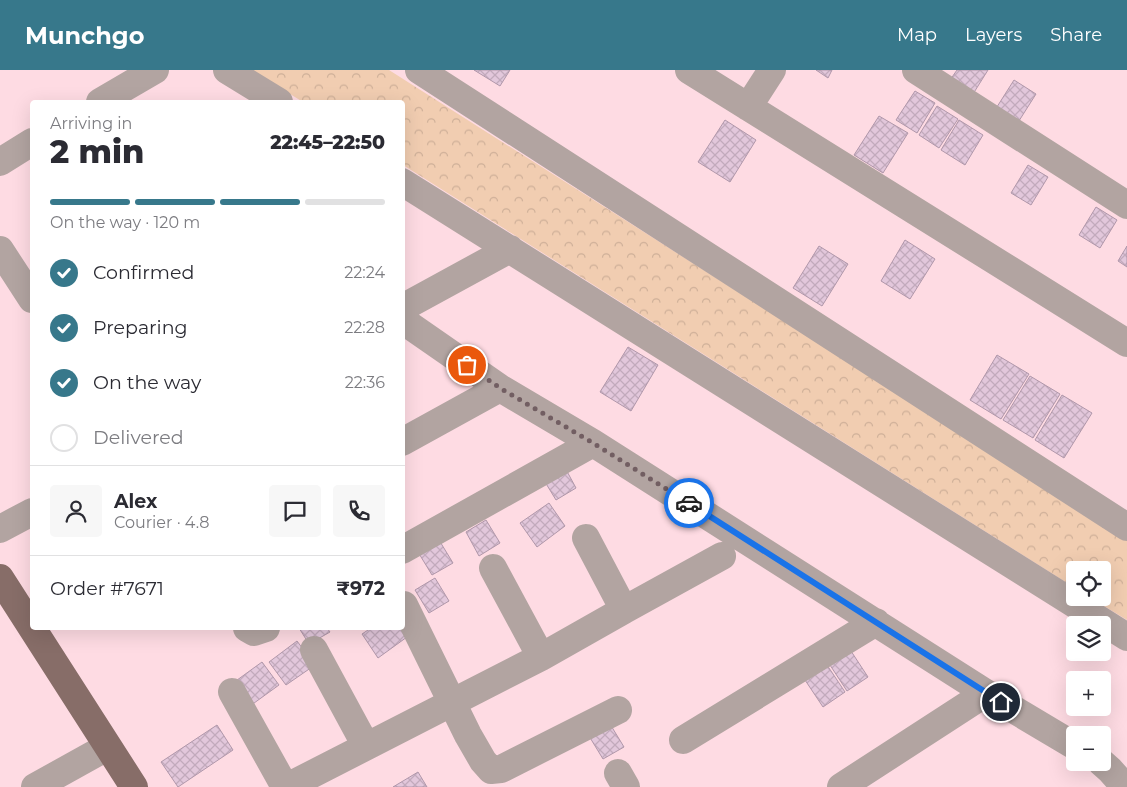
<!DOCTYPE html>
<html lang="en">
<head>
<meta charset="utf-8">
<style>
  :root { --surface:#fff; --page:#f7f7f7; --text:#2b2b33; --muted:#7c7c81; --line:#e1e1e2; --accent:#37788b }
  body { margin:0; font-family:Montserrat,sans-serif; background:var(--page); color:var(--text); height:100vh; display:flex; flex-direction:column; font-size:19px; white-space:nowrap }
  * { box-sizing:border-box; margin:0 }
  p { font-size:16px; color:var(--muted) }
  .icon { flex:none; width:28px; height:28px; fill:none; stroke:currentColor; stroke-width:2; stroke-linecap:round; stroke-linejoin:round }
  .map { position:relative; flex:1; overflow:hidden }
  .sheet { position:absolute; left:30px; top:30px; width:375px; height:530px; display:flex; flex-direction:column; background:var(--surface); border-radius:5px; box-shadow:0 5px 20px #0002 }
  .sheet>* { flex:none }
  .fabs { position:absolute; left:1066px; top:491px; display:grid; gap:10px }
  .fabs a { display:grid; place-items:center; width:45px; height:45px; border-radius:5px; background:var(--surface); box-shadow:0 5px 20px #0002; font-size:25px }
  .pin { position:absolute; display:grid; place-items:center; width:42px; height:42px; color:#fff; margin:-21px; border:2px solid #fff; border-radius:50%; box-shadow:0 1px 5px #0007 }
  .courier { position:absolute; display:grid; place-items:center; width:50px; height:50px; margin:-25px; border:4px solid #1a73e8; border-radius:50%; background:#fff; color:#222; box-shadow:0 1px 6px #0007 }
  .headline em { font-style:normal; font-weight:800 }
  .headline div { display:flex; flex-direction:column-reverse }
  .headline { display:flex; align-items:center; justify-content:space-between; height:85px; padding:0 20px }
  h1 { font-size:32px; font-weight:800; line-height:38px }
  .bar { display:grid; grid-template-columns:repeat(4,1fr); gap:8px 5px; align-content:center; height:60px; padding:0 20px }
  .bar i { height:6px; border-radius:4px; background:var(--line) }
  .bar .current { background:var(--accent) }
  .bar p { grid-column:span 4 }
  .line { display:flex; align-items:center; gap:12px; padding:0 20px; border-top:1px solid var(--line) }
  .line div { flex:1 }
  .round { display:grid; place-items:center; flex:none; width:52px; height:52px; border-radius:5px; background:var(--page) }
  ol { padding:0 20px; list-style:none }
  li { display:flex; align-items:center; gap:15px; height:55px }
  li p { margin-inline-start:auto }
  li .icon { padding:5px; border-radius:50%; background:var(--accent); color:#fff; stroke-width:4 }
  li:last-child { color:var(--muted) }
  li i { width:28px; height:28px; border:2px solid var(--line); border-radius:50% }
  header { display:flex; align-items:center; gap:30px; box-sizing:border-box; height:70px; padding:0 25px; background:var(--accent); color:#fff }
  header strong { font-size:24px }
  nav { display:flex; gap:28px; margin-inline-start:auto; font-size:18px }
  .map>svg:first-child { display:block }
  .forest { fill:url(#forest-crowns) }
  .building { fill:url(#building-cross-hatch); stroke:#b097aa }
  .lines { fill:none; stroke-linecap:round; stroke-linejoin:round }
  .minor { stroke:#b2a4a1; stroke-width:28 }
  .major { stroke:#876d68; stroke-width:28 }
  .done { stroke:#725e62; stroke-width:5; stroke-dasharray:0 9 }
  .route { stroke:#1a73e8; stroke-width:6 }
</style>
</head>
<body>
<header>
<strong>Munchgo</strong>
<nav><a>Map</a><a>Layers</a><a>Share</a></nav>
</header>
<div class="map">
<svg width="1127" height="717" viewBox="0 0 1127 717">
  <defs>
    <pattern id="forest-crowns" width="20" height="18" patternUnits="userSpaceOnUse" patternTransform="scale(1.25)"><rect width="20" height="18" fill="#f1cdb1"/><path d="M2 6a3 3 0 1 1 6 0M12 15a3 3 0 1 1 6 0" fill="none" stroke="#ceaf98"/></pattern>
    <pattern id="building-cross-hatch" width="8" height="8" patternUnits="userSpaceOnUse" patternTransform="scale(1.25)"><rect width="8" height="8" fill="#e2c7db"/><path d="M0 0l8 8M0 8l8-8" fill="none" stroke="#c2aabc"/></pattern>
  </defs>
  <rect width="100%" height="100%" fill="#fedbe3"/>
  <path class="forest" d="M251,0H389L1127,469V550L1091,528H1102V500H1075V518L403,95L402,32H303Z"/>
  <path class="building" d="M474,0H510L500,16Z
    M816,0H832L828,8Z
    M957,0H988L973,24L950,10Z
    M1014,10L1036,24L1017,54L995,40Z
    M915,21L935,33L917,63L896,50Z
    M937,36L958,49L939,78L919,65Z
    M879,46L908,63L883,103L854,85Z
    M725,50L756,70L730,112L698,92Z
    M959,50L983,65L965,95L941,80Z
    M1028,95L1048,107L1031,135L1011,123Z
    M1096,137L1117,150L1100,178L1079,165Z
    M905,170L935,189L910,229L881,211Z
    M819,176L848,194L822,236L793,218Z
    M1127,176V197L1118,191Z
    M628,277L658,295L631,341L600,322Z
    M997,285L1029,304L1001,349L970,330Z
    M1030,306L1060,324L1033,368L1003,350Z
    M1062,325L1092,343L1064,388L1035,370Z
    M563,394L576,418L556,430L542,407Z
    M549,433L565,456L537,477L520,453Z
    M486,450L500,473L479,486L466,462Z
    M439,470L453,493L432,505L418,482Z
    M435,508L449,531L429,543L415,520Z
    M299,558H327L330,562L309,574Z
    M371,558H400L407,567L378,588L362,564Z
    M297,571L315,595L286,615L269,592Z
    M849,578L868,607L847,621L828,592Z
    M262,592L279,615L250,636L233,613Z
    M825,592L845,622L823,637L803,607Z
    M610,654L624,677L603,689L589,666Z
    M217,655L233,680L178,717L161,692Z
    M418,702L427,717H393Z"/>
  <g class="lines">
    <path class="minor" d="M227,0L279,32
      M419,0L1127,457
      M689,0L1127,273
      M916,0L1127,135
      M100,32L155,0
      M748,37L772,0
      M0,92L32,72
      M402,112L1127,567
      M0,180L32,229
      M402,238L510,179
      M402,250L500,318L593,373L986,623L1075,676
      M402,372L500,318
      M0,459L32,442
      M402,480L593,373
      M493,498L541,587
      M404,535L468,665L483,691L491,700L501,699L618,640
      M624,540L722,486
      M247,558L254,562L266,558
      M314,580L366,676
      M232,622L285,717
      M683,670L876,552
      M1101,692L1110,700L1125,717
      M618,703L626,717
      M35,717L107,677
      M287,717L541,587L624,540L586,468
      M841,717L986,623"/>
    <path class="major" d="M0,508L134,717"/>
  </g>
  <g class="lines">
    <path class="done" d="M467,295L500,318L593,373L689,433"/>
    <path class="route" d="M689,433L1001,632"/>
  </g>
</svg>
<div class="fabs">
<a><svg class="icon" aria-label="locate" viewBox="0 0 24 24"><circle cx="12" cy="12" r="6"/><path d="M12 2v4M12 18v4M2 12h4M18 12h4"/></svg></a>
<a><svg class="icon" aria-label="layers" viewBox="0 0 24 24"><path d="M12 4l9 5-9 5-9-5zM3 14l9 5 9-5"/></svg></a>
<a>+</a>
<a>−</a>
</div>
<div class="pin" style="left:467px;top:295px;background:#ea580c"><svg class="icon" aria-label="bag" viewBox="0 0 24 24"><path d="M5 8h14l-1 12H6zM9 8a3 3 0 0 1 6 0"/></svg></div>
<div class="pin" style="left:1001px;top:632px;background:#1f2937"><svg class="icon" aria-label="home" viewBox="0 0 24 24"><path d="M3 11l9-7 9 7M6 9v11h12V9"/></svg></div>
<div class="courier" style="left:689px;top:433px"><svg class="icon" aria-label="car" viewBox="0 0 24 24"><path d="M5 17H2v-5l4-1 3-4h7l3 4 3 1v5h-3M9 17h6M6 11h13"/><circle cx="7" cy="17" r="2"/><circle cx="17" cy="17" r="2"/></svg></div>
<section class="sheet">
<div class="headline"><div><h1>2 min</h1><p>Arriving in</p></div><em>22:45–22:50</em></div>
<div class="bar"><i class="current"></i><i class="current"></i><i class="current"></i><i></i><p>On the way · 120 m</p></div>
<ol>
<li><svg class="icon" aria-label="check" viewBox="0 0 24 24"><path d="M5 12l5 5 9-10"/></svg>Confirmed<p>22:24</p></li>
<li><svg class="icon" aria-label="check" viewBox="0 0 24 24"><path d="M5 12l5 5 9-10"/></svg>Preparing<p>22:28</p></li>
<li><svg class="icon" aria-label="check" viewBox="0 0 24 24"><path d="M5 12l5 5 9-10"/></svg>On the way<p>22:36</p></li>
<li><i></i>Delivered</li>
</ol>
<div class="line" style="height:90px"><a class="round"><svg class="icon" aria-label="person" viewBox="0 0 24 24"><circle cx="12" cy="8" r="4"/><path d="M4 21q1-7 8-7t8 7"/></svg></a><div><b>Alex</b><p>Courier · 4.8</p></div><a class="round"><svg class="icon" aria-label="chat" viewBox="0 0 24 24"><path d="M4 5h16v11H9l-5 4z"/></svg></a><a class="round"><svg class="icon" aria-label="phone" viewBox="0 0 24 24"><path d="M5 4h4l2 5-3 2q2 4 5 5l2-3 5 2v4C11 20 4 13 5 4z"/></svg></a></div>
<div class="line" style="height:65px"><div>Order #7671</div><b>₹972</b></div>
</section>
</div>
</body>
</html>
